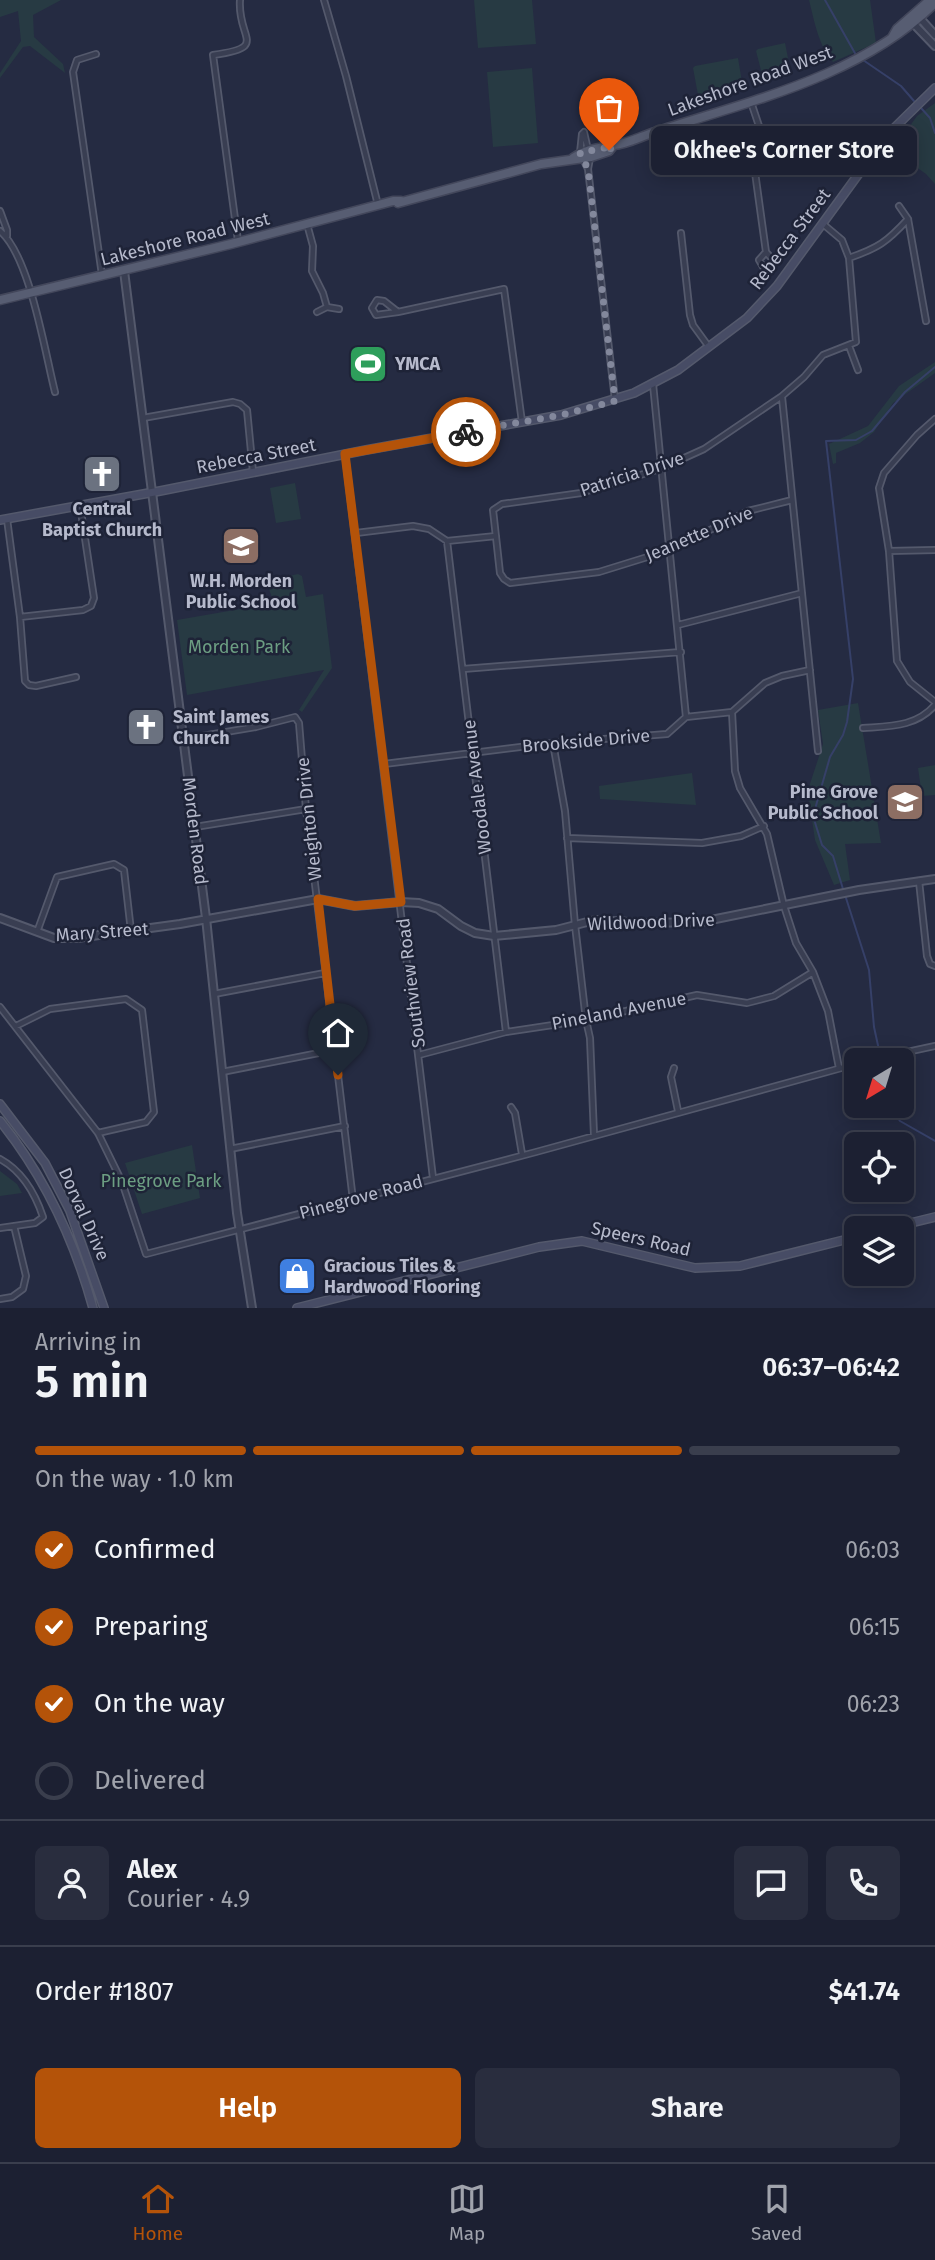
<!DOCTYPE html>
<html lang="en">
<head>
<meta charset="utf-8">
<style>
  :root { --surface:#1c2032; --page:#292d3e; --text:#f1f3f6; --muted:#a0a3ac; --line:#3a3e4d; --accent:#b45309 }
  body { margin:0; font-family:"Fira Sans",sans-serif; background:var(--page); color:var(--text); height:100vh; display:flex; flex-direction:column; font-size:26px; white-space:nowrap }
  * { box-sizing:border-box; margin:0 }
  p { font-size:23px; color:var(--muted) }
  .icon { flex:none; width:38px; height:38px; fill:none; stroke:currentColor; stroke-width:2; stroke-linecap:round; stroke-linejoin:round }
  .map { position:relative; height:1308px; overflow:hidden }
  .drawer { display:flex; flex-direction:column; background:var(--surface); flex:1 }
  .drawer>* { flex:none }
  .needle { width:46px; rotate:218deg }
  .controls { position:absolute; left:844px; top:1048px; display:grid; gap:14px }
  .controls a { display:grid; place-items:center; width:70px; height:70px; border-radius:10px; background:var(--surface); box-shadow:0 4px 18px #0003,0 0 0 2px var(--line); font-size:35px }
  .pin { position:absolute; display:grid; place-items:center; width:60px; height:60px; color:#fff; margin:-72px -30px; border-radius:50% 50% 50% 0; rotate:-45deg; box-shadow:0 0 7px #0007 }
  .pin .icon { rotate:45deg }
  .courier { position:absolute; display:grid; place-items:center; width:70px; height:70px; margin:-35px; border:5px solid #b45309; border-radius:50%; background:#fff; color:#222; box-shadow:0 2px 9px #0007 }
  .bubble { position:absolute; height:49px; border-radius:10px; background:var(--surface); box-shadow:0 4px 18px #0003,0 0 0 2px var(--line); font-size:23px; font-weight:600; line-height:49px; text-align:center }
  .summary em { font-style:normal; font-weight:600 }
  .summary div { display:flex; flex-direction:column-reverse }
  .summary { display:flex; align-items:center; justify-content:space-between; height:119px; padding:0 35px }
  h1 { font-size:46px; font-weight:600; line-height:52px }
  .bar { display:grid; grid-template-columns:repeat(4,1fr); gap:10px 7px; align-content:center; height:84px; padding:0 35px }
  .bar i { height:9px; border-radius:5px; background:var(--line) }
  .bar .selected { background:var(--accent) }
  .bar p { grid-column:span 4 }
  .line { display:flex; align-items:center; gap:18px; padding:0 35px; border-top:2px solid var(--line) }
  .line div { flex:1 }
  .round { display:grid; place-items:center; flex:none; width:74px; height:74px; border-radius:10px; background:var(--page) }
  ol { padding:0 35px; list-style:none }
  li { display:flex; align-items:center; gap:21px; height:77px }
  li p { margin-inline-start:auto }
  li .icon { padding:7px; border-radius:50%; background:var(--accent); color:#fff; stroke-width:4 }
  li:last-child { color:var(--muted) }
  li i { width:38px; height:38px; border:4px solid var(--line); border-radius:50% }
  .cta { display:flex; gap:14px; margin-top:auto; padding:14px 35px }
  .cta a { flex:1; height:80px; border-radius:10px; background:var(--accent); color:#fff; font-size:28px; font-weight:600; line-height:80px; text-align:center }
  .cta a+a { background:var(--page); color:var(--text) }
  .tab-bar { display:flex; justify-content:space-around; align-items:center; height:98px; border-top:2px solid var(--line); background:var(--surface); font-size:19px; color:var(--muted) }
  .tab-bar a { display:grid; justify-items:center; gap:4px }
  .tab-bar .selected { color:var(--accent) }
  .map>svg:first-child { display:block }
  .green { fill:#273a43 }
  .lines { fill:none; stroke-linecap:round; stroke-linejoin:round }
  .stream { stroke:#364068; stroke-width:2 }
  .minor-casing { stroke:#54596c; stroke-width:8 }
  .tertiary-casing { stroke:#54596c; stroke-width:10 }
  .secondary-casing { stroke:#54596c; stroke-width:10 }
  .primary-casing { stroke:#43475b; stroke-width:11 }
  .minor { stroke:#393e52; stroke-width:4.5 }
  .tertiary { stroke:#393e52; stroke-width:6 }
  .secondary { stroke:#474c65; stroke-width:7 }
  .primary { stroke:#575d72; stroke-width:8 }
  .done { stroke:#83889c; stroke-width:7; stroke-dasharray:0 12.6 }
  .route { stroke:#b45309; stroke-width:9 }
  .labels { text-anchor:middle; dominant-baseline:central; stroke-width:5; stroke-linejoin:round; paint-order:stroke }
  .street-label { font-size:18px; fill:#b6bacc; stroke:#1e2337 }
  .poi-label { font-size:18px; font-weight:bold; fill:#b6bacc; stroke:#1e2337; text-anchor:start }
  .park-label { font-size:18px; fill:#6c9e82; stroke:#1e2337 }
</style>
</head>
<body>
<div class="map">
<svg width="935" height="1308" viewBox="0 0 935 1308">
  <rect width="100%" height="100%" fill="#252b42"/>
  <path class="green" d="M0,0H61L33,15L34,37L63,64L65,73L30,46L23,47L0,78V73L21,41L18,11L0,17Z
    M474,0H532L536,44L478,48Z
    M809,0H870L876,43L833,62C819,47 814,20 809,0Z
    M785,43L791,73L763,78L756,51L758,49Z
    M738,58L743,88L698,95L693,68L695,66Z
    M532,68L538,143L493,147L487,72Z
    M935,103V184L926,174L905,159L884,162L917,116Z
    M935,362V373L893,403L874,432L860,443L836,453V463L833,464L829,444L868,426L899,386Z
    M295,483L301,519L276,523L270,488Z
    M298,574L302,576L306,597L323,594L332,668L302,712L299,710L324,670L187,695L177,620L274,603L266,581Z
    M858,703L881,843L845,844L850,880L834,885L815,840L809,799L808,790L823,744L818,710Z
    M935,765V795L922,796L918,768Z
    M692,773L696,805L600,799L599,786Z
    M192,1145L200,1198L142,1214L125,1163Z
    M0,1171L17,1184L22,1193L0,1196Z"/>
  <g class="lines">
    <path class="stream" d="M825,0L856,55
      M863,60L901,86L914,101
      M921,108L930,118L935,133
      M843,889L833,856L822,845L813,816L830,757L843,735L847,722L853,679L826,441L856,440L872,431L905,392L935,367
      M846,898L869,970L874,1027L879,1050
      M889,1106L900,1121L935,1141"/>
    <g class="minor-casing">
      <path id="minor" d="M324,0L346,76L378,205
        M96,54L77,60L73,72L102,275
        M751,102L761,132L754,165L766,252L774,261L766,272L759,260L766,252
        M590,158L588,169L615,400
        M588,169L580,153L582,134L584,132L588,150
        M899,206L908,219L926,321
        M0,211L7,230V236
        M307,224L313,246L312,271L323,293L327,307
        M0,231C30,256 45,353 55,392
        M681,233L690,315L693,325L709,347
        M238,241L213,55C270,47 237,39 240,0
        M849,258C878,248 887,242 908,219
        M377,300L384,301L398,312L376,315L372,308Z
        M317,312L327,307L339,309
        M398,312L504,289L522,422
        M849,346L858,370
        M653,384L686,717
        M782,397L818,751
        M143,418L233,402L240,404L247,410L253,472
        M935,419L917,435L884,473L879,488L889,551L897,661L910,682L935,702
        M345,454L433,1178
        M792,500L748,511L670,550L599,572L510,583L504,579L500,573L493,510L502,504L581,493L660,469L704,449L782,396L804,377L823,355L856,342L849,258L842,240L823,224
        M7,519L20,617L25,681L29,685L36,686L76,677
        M356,533L413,526L429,529L447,541L496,536
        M447,541L506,1032
        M889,551L935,550
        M20,617L83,610L91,606L94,598L80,505
        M678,625L802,593
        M463,669L681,652
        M732,712L735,771L740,788L767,834L784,906L796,943L813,972L828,1011L839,1068
        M863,728C890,726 916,727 935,705
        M184,739L256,727L295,717L299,723L306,809L353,1200
        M553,743L565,811L575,925L586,1020L590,1038L594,1135
        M384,764L553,743L667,734L686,717L732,712L765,683L782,676L810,670
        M195,827L306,809
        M567,838L702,843L741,836L764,826
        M919,881L927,956L930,964L935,966
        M37,932L57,877L114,864L124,870L131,931
        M214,994L325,973
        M0,1007L98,1133L122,1182L146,1254L536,1152L856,1064
        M16,1026L50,1009L126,999L142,1010L154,1112L146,1122L98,1133
        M419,1055L506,1032L586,1020L697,995L747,1003L774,996L813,972
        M870,1060L935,1046
        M674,1068L671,1077L678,1111
        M222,1072L334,1050
        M511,1107L515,1113L522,1154
        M230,1149L345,1126
        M0,1159C22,1171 35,1193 43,1217L35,1223L0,1228
        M0,1299L12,1297L23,1289L26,1276L14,1226"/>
    </g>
    <g class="tertiary-casing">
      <path id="tertiary" d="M918,16L935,35
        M911,21L935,46
        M124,271L206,918L237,1213L252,1308
        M0,918L54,938H77L180,924L318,899L355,906L401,902L419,903L438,909L461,926L475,933L494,936L556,930L595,920L645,923L701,922L859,890L935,879"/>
    </g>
    <g class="secondary-casing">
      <path id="secondary" d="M0,520L160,491L366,450L561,415L634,393L678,370L747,318L777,286L887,135L935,88
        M0,1104L45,1163L70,1211L104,1308
        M0,1121C45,1177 74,1239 93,1308
        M890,1228L935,1217
        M297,1308L539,1247L582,1241L695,1268L740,1266L856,1237"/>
    </g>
    <g class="primary-casing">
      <path id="primary" d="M893,36L897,29L930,0
        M573,158C586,149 600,148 614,145C627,144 642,136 655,132C750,101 862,76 935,3
        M398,203L541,164L591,157L609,151L613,146
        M0,300L231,244L393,201H401"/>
    </g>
    <use href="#minor" class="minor"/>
    <use href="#tertiary" class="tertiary"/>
    <use href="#secondary" class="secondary"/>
    <use href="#primary" class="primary"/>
  </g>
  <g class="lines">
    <path class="done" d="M466,432L561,415L615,401L588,169L580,153L613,146L609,150"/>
    <path class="route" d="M338,1075L318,899L355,906L401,902L345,454L466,432"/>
  </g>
  <defs>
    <g id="stadium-square" transform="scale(2.0125)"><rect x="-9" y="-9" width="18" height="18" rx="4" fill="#2e9e5b" stroke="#1e2337"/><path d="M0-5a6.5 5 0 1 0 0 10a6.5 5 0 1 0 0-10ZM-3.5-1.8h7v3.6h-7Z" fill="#fff"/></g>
    <g id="church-square" transform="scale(2.0125)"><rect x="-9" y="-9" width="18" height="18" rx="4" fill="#6b7280" stroke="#1e2337"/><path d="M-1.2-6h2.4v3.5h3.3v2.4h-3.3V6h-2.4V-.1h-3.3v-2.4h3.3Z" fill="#fff"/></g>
    <g id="school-square" transform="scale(2.0125)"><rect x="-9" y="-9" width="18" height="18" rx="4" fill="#8d6e63" stroke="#1e2337"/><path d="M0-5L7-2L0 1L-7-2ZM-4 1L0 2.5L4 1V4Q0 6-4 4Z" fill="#fff"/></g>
    <g id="shop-square" transform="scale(2.0125)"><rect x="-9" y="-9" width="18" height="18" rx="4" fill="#3f7fe0" stroke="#1e2337"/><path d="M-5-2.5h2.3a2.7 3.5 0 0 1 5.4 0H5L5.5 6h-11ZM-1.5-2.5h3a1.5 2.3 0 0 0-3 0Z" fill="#fff"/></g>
  </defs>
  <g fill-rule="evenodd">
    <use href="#stadium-square" x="368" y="364"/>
    <use href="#church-square" x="102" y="474"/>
    <use href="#school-square" x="241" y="546"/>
    <use href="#church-square" x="146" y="727"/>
    <use href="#school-square" x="905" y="802"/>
    <use href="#shop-square" x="297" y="1276"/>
  </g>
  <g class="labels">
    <g class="street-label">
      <text transform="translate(750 81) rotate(-20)">Lakeshore Road West</text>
      <text transform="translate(185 239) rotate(-14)">Lakeshore Road West</text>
      <text transform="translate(790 239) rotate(-53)">Rebecca Street</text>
      <text transform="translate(256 456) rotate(-11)">Rebecca Street</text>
      <text transform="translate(632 474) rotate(-18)">Patricia Drive</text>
      <text transform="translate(699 534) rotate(-23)">Jeanette Drive</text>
      <text transform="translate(586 741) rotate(-5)">Brookside Drive</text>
      <text transform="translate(477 787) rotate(-97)">Woodale Avenue</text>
      <text transform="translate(309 819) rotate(-96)">Weighton Drive</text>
      <text transform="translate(195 831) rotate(83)">Morden Road</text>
      <text transform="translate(651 922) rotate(-2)">Wildwood Drive</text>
      <text transform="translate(102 932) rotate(-4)">Mary Street</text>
      <text transform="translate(411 983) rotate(-97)">Southview Road</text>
      <text transform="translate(619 1011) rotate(-11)">Pineland Avenue</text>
      <text transform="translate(361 1197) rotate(-15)">Pinegrove Road</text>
      <text transform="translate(84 1214) rotate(66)">Dorval Drive</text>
      <text transform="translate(641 1239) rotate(13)">Speers Road</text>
    </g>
    <g class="poi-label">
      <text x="395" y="364">YMCA</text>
      <text x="102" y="509" text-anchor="middle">Central<tspan x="102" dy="21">Baptist Church</tspan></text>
      <text x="241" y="581" text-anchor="middle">W.H. Morden<tspan x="241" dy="21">Public School</tspan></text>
      <text x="173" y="717">Saint James<tspan x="173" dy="21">Church</tspan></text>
      <text x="878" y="792" text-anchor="end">Pine Grove<tspan x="878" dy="21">Public School</tspan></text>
      <text x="324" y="1266">Gracious Tiles &amp;<tspan x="324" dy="21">Hardwood Flooring</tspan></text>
    </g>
    <g class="park-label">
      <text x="239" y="647">Morden Park</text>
      <text x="161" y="1181">Pinegrove Park</text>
    </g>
  </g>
</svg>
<div class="controls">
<a><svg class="needle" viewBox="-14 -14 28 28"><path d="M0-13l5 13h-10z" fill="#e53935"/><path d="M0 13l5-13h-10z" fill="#a0a3ac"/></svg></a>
<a><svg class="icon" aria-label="locate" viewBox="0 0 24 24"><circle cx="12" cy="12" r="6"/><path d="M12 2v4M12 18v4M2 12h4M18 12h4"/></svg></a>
<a><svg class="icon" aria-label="layers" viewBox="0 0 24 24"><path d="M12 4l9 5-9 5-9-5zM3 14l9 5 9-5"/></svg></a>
</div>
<div class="pin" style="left:609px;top:150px;background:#ea580c"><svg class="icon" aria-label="bag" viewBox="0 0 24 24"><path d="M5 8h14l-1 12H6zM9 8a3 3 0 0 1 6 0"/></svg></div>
<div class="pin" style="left:338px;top:1075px;background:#1f2937"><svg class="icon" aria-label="home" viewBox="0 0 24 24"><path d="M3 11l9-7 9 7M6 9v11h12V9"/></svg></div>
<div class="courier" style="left:466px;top:432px"><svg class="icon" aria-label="bike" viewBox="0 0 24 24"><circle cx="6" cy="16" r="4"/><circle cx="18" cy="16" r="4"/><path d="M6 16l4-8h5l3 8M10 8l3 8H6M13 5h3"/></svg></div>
<div class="bubble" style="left:651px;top:126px;width:266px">Okhee's Corner Store</div>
</div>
<section class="drawer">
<div class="summary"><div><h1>5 min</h1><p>Arriving in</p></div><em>06:37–06:42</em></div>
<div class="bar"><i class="selected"></i><i class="selected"></i><i class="selected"></i><i></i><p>On the way · 1.0 km</p></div>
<ol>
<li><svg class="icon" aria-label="check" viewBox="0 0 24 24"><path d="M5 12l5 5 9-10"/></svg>Confirmed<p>06:03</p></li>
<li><svg class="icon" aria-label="check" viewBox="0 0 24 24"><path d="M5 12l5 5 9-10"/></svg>Preparing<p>06:15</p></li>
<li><svg class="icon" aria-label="check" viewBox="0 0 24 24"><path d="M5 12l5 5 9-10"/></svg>On the way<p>06:23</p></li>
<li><i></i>Delivered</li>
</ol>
<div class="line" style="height:126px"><a class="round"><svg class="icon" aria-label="person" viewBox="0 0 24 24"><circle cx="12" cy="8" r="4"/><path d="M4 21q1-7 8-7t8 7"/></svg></a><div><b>Alex</b><p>Courier · 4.9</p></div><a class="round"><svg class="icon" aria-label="chat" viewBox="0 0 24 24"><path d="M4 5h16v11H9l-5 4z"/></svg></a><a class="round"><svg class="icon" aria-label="phone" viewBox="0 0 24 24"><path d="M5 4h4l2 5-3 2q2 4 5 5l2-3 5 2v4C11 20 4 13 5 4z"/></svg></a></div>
<div class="line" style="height:91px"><div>Order #1807</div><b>$41.74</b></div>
<div class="cta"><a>Help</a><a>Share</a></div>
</section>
<nav class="tab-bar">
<a class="selected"><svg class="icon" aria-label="home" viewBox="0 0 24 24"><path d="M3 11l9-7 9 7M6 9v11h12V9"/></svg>Home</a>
<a><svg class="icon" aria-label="map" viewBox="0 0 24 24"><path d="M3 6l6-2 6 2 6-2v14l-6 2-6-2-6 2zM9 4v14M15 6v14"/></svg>Map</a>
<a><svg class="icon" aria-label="saved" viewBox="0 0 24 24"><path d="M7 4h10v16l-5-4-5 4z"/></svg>Saved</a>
</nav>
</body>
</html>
